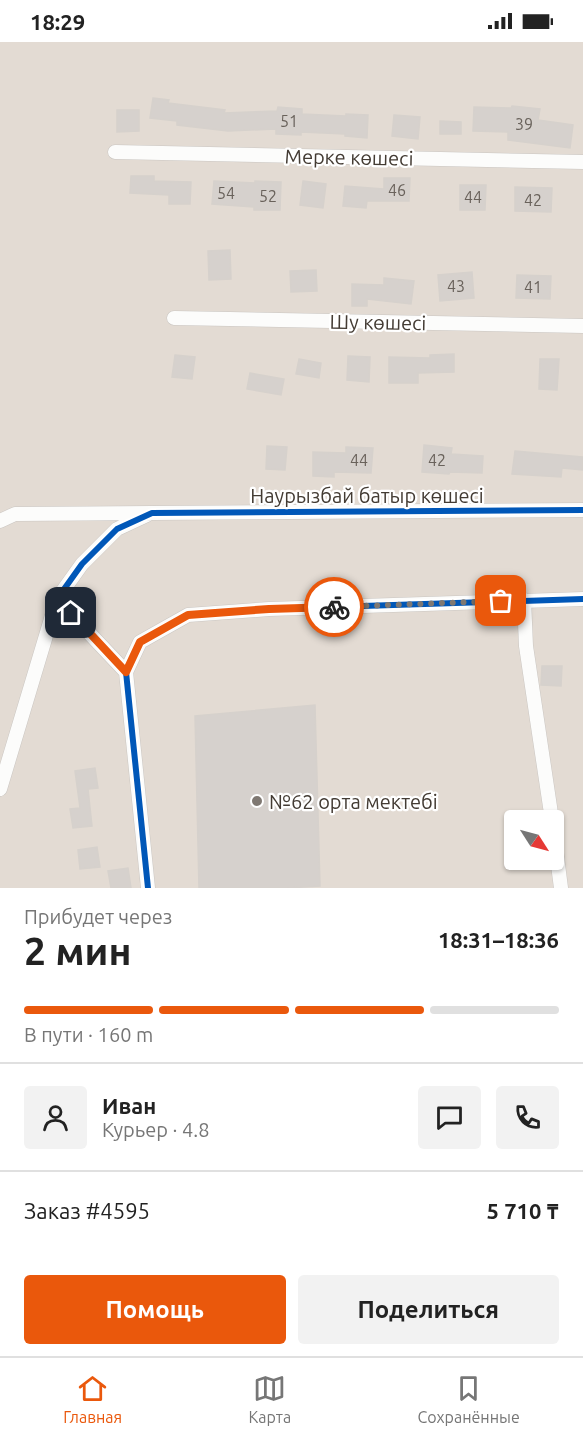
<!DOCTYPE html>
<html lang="ru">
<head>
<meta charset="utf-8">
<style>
  :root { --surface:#fff; --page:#f2f2f2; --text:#222; --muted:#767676; --line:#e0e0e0; --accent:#ea580c }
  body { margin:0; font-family:Ubuntu,sans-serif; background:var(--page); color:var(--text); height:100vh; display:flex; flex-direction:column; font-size:22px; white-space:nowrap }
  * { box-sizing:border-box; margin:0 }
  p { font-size:20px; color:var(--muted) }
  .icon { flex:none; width:33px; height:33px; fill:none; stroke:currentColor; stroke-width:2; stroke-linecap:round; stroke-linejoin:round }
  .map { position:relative; height:846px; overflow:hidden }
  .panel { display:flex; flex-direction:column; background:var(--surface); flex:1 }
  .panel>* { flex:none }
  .needle { width:39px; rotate:126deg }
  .tools { position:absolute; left:504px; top:768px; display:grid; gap:12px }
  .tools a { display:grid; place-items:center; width:60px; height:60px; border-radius:6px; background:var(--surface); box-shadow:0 2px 4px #0004; font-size:30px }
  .pin { position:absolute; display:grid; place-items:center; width:51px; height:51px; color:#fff; margin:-26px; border-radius:12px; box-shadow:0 3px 9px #0006 }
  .courier { position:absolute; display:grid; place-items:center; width:60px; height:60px; margin:-30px; border:4px solid #ea580c; border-radius:50%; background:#fff; color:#222; box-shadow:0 2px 8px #0007 }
  .overview em { font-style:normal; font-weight:700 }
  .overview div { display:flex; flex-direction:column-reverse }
  .overview { display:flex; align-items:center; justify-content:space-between; height:102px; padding:0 24px }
  h1 { font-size:39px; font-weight:700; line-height:45px }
  .bar { display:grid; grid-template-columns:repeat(4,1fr); gap:9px 6px; align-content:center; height:72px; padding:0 24px }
  .bar i { height:8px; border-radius:4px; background:var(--line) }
  .bar .selected { background:var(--accent) }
  .bar p { grid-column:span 4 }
  .line { display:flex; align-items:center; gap:15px; padding:0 24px; border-top:2px solid var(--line) }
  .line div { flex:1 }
  .round { display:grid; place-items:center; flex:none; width:63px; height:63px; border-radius:6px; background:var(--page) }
  .primary-button { display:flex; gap:12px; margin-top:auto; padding:12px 24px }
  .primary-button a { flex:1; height:69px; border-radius:6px; background:var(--accent); color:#fff; font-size:24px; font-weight:700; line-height:69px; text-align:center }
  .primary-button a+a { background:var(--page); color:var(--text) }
  .status { display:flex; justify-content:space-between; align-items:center; height:42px; padding:0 30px; background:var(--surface); direction:ltr }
  .status svg { height:16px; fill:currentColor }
  .menu { display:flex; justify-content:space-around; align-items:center; height:84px; border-top:2px solid var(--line); background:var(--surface); font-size:16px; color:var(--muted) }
  .menu a { display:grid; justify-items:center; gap:3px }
  .menu .selected { color:var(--accent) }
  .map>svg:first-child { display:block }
  .residential { fill:#e3dbd3; fill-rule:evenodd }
  .building { fill:#d6d1cd; stroke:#d6d1cc; stroke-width:1.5 }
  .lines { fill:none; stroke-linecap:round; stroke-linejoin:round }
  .minor-casing { stroke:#cac6c2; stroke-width:15 }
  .minor { stroke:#fcfcfb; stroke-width:14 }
  .cycleway-casing { stroke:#fff; stroke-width:10 }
  .cycleway { stroke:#0057b8; stroke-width:6 }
  .done { stroke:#7f7872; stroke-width:6; stroke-dasharray:0 10.8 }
  .route { stroke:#ea580c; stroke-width:8 }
  .poi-dot { fill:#7f7872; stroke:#fff; stroke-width:2 }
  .labels { text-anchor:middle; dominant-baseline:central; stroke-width:4.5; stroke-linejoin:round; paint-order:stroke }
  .number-label { font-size:16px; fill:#69625b }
  .street-label { font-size:20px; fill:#433b33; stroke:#fff }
  .poi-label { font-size:20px; fill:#433b33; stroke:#fff; text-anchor:start }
</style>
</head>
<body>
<div class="status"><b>18:29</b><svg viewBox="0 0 49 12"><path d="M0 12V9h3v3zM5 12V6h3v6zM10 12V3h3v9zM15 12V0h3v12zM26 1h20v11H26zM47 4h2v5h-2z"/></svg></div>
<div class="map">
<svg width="583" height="846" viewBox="0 0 583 846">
  <rect width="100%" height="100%" fill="#eeeae6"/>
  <path class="residential" d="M0,0H583V846H0ZM514,778H554V818H514Z"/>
  <path class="building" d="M153,56L169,58L168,61L225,68L224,71L277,69L278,65L302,67V72L346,74V72L368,73L367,96L345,94V92L301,90V93L276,92V87L228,89L177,83V79L150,76Z
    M512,64L540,67L538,78L573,83L570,106L508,98V90L473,89L474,65L511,66Z
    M117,68H139V89L117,90Z
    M394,73L420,75L418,97L392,94Z
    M440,79L461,80V92H440Z
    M131,134H154V139L191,140L190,162H169V153L130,151Z
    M384,136H410L409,159H367L366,166L343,164L345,144L384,147Z
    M214,139L255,141V139L281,140L280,168H254V165L212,162Z
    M303,139L326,142L323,166L300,163Z
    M460,143H486L485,168H460Z
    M515,145L552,146L551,170L515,169Z
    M230,208L231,237L209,238L208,209Z
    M316,228L317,249L291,250L290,229Z
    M472,230L474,256L440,259L438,233Z
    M517,233L551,234L550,257L516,256Z
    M384,236L414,239L411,262L367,257V264H352V242L384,243Z
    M454,312V330L418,331V341H389V315L430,316V313Z
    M175,313L195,315L192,337L172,335Z
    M348,314L370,315L369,340L347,338Z
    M299,317L321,321L319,336L296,332Z
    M540,317H559L557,348L539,347Z
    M250,331L284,337L281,353L247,347Z
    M424,403L452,406L451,412L483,414L482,431L450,430L449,432L422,430Z
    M267,404L287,405L285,428L266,427Z
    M346,405L373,406L371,431L334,430V435L313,434V410L346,411Z
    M515,409L583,415V428L562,426L561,435L512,432Z
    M542,624H562L561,644L541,643Z
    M315,663L320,844L287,846H199L195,674Z
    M95,726L98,746L88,747L92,784L73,786L70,767L80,766L75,729Z
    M97,805L100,825L80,827L78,808Z
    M128,826L131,846H111L108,829Z"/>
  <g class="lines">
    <g class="minor-casing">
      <path id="minor" d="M115,110L583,120
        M174,276L583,284
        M147,473L117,487L82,522L57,557L126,630L148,846
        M0,479L15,472L583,468
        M524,558L526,604L552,778
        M126,630L140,600L188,573L269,567L583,557
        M0,747L57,557
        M554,792L561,846"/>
    </g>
    <use href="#minor" class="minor"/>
    <g class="cycleway-casing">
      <path id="cycleway" d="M126,630L140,600L188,573L269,567L583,557
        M148,846L126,630L57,557L82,522L117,487L152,471L583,468"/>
    </g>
    <use href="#cycleway" class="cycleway"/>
  </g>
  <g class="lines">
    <path class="done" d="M334,565L501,559"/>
    <path class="route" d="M71,571L126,630L140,600L188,573L269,567L334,565"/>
  </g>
  <circle class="poi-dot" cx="257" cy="759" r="6"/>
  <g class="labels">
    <g class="number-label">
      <text x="289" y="79">51</text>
      <text x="524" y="82">39</text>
      <text x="397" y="148">46</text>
      <text x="226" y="151">54</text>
      <text x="268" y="154">52</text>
      <text x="473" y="155">44</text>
      <text x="533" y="158">42</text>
      <text x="456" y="244">43</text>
      <text x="533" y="245">41</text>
      <text x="359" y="418">44</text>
      <text x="437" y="418">42</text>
    </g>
    <g class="street-label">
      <text transform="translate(349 115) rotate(1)">Мерке көшесі</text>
      <text transform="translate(378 280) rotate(1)">Шу көшесі</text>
      <text x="367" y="453">Наурызбай батыр көшесі</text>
    </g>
    <g class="poi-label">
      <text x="269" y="759">№62 орта мектебі</text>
    </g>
  </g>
</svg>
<div class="tools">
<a><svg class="needle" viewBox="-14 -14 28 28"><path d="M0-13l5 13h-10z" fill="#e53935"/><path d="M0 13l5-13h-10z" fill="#767676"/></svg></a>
</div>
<div class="pin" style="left:501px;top:559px;background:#ea580c"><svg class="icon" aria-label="bag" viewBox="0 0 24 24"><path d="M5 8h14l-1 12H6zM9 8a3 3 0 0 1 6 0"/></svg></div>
<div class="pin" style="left:71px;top:571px;background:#1f2937"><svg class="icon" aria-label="home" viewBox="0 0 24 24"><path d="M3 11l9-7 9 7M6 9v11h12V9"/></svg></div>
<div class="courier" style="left:334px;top:565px"><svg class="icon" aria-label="bike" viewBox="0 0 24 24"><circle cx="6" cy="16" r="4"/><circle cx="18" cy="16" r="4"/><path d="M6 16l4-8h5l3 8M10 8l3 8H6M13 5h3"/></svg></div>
</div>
<section class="panel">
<div class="overview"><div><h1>2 мин</h1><p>Прибудет через</p></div><em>18:31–18:36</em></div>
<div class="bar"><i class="selected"></i><i class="selected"></i><i class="selected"></i><i></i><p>В пути · 160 m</p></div>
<div class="line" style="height:108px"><a class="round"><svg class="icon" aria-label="person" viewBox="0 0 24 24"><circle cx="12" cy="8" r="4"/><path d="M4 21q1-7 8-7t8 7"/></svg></a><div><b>Иван</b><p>Курьер · 4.8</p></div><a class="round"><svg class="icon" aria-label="chat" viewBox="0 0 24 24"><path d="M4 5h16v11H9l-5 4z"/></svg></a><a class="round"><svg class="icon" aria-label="phone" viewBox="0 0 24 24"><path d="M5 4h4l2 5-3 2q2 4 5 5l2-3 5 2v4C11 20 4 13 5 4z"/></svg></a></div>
<div class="line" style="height:78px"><div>Заказ #4595</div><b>5 710 ₸</b></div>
<div class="primary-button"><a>Помощь</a><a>Поделиться</a></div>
</section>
<nav class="menu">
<a class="selected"><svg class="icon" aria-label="home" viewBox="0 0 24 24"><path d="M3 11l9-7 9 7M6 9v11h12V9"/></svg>Главная</a>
<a><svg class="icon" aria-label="map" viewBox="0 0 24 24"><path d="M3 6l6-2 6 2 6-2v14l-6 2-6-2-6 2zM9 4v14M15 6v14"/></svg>Карта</a>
<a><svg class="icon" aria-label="saved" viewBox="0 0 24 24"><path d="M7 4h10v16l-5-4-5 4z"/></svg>Сохранённые</a>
</nav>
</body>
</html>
